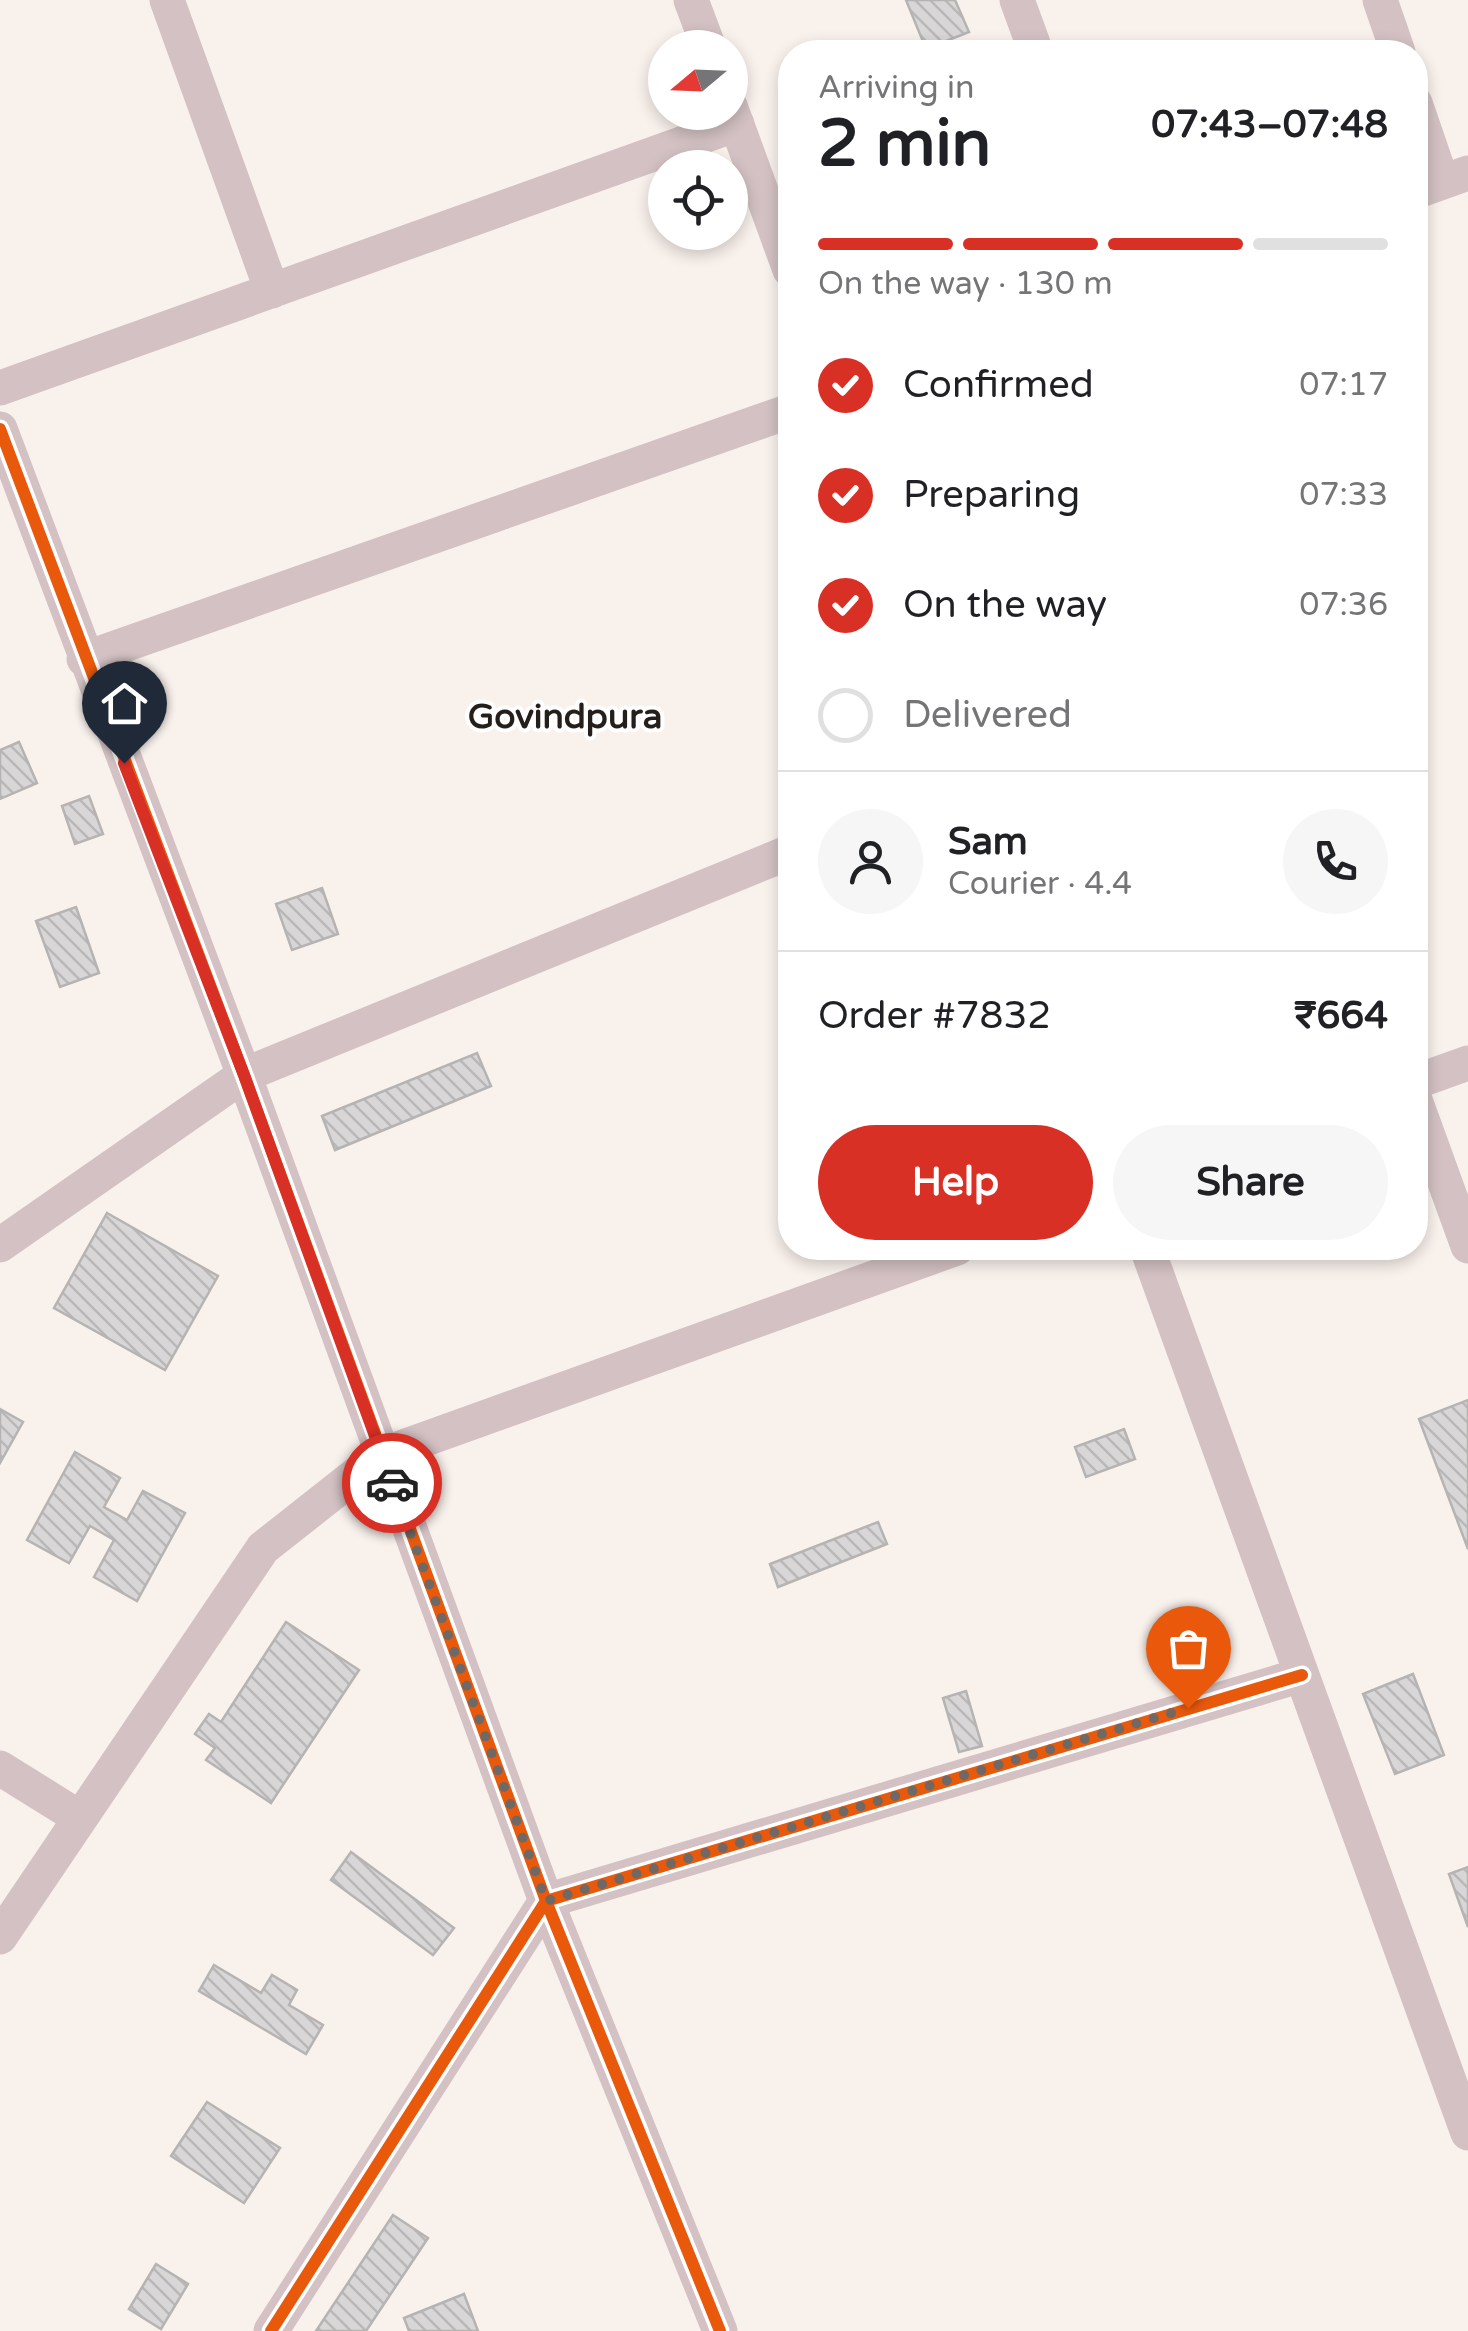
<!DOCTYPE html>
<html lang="en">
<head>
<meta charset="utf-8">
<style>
  :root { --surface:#fff; --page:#f6f6f6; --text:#202124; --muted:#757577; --line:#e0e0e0; --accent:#d93025 }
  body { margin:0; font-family:"Varela Round",sans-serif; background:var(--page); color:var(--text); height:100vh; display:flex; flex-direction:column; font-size:38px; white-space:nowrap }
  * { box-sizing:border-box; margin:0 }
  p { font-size:32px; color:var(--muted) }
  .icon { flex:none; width:55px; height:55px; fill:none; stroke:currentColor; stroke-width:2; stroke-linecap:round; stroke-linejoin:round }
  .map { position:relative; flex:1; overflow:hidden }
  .side { position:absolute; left:778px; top:40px; width:650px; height:1220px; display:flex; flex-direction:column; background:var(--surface); border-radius:40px; box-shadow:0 5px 15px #0003 }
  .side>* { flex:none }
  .needle { width:65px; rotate:251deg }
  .fabs { position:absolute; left:648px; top:30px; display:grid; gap:20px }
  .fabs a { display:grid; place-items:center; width:100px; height:100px; border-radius:50%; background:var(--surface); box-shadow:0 5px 15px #0003; font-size:50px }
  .pin { position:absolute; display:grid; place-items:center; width:85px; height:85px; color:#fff; margin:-102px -42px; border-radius:50% 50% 50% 0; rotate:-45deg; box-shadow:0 0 10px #0007 }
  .pin .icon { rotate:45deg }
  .courier { position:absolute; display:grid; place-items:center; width:100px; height:100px; margin:-50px; border:8px solid #d93025; border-radius:50%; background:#fff; color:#222; box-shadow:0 2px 12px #0007 }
  .overview em { font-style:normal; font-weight:800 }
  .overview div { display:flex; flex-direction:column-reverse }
  .overview { display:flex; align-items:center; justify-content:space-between; height:170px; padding:0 40px }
  h1 { font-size:65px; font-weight:800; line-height:75px }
  .bar { display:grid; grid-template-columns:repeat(4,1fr); gap:15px 10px; align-content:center; height:120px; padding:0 40px }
  .bar i { height:12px; border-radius:8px; background:var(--line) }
  .bar .selected { background:var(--accent) }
  .bar p { grid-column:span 4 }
  .line { display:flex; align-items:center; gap:25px; padding:0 40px; border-top:2px solid var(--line) }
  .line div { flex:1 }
  .round { display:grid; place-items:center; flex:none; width:105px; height:105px; border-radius:52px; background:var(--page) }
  ol { padding:0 40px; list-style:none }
  li { display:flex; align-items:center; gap:30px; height:110px }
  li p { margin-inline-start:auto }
  li .icon { padding:10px; border-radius:50%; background:var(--accent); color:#fff; stroke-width:4 }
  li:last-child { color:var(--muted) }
  li i { width:55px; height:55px; border:5px solid var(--line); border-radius:50% }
  .cta { display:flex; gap:20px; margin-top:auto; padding:20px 40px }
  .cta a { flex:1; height:115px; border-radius:60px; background:var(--accent); color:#fff; font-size:40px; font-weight:800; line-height:115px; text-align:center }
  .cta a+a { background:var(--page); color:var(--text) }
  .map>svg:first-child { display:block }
  .building { fill:url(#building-back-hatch); stroke:#b6b3b3; stroke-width:2.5 }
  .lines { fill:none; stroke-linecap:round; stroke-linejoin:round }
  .minor { stroke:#d3c1c3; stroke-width:35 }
  .cycleway-casing { stroke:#fff; stroke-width:19 }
  .cycleway { stroke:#e8590c; stroke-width:12 }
  .done { stroke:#6f6865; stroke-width:10; stroke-dasharray:0 18 }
  .route { stroke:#d93025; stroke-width:12 }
  .labels { text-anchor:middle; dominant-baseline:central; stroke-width:8; stroke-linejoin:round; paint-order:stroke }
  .neighbourhood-label { font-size:35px; font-weight:bold; fill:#251f1c; stroke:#fff }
</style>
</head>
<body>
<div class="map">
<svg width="1468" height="2331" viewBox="0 0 1468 2331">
  <defs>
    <pattern id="building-back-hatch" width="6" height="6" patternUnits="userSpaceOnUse" patternTransform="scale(2.5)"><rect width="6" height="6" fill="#d9d6d7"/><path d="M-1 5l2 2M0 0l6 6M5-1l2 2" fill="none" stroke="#bab7b8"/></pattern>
  </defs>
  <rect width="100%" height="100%" fill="#f9f1ec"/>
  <path class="building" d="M906,0H955L969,32L926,49Z
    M19,742L37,783L0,799V750Z
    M89,796L103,834L75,844L62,806Z
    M322,888L338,934L292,950L276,904Z
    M76,907L99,973L60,987L36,921Z
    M477,1053L491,1086L335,1150L322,1116Z
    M107,1213L218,1276L165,1370L54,1308Z
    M1468,1400V1549L1419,1419Z
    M0,1409L23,1422L0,1463Z
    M1124,1429L1135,1459L1086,1477L1075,1447Z
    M75,1452L120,1478L104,1507L127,1520L143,1491L185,1513L137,1601L94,1577L114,1540L90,1526L69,1563L27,1540Z
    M878,1522L887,1544L778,1587L770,1564Z
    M286,1622L359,1670L271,1803L206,1760L215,1748L195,1734L209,1714L221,1722Z
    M1413,1674L1444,1755L1395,1774L1363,1694Z
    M966,1691L982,1746L959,1752L943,1698Z
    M351,1852L454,1928L433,1955L331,1880Z
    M1468,1867V1927L1449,1874Z
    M214,1965L261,1993L272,1975L297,1990L289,2005L323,2025L306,2054L199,1991Z
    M207,2102L280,2148L244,2203L171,2156Z
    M393,2215L428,2238L366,2331H316Z
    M156,2264L188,2284L161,2329L129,2309Z
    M464,2294L478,2331H409L404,2318Z"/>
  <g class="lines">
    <path class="minor" d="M167,0L272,291
      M691,0L709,48
      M1017,0L1036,52
      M1380,0L1398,52
      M1415,103L1442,182
      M730,106L790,270
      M1415,192L1468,173
      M0,388L737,124
      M0,429L244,1075L546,1901L720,2331
      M84,659L790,411
      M1415,1082L1468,1063
      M1415,1100L1468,1246
      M0,1245L244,1075L790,852
      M1147,1248L1468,2133
      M0,1768L80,1818
      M0,1937L263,1548L381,1455L957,1248
      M271,2331L546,1901L1302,1675"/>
    <g class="cycleway-casing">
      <path id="cycleway" d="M0,429L244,1075L546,1901L720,2331
        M271,2331L546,1901L1302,1675"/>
    </g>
    <use href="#cycleway" class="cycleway"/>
  </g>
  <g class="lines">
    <path class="done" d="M392,1483L546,1901L1188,1708"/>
    <path class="route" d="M124,763L244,1075L392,1483"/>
  </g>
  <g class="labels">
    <g class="neighbourhood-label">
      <text x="565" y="717">Govindpura</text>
    </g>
  </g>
</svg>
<div class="fabs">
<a><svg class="needle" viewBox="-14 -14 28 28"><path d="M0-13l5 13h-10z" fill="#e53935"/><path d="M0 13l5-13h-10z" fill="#757577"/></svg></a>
<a><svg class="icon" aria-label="locate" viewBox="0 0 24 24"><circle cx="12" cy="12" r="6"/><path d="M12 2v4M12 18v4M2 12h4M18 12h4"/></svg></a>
</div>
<div class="pin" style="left:1188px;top:1708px;background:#ea580c"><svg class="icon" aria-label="bag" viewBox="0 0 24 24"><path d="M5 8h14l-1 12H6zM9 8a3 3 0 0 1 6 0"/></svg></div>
<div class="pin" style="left:124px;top:763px;background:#1f2937"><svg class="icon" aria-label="home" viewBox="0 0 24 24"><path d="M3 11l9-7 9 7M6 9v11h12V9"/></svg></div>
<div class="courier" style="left:392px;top:1483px"><svg class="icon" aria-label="car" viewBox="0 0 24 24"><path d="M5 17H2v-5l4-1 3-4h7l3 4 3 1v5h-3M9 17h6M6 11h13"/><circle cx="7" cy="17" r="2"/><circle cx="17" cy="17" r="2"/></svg></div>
<section class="side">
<div class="overview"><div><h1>2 min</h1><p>Arriving in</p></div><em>07:43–07:48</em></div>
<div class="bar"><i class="selected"></i><i class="selected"></i><i class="selected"></i><i></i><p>On the way · 130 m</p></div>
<ol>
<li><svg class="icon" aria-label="check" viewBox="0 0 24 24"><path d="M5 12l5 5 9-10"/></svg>Confirmed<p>07:17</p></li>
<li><svg class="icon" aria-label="check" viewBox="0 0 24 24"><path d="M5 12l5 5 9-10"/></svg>Preparing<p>07:33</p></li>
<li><svg class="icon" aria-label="check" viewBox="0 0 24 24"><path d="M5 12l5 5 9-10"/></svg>On the way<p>07:36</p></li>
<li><i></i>Delivered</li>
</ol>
<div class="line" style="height:180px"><a class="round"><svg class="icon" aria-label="person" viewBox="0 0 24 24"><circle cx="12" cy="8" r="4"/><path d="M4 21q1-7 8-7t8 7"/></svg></a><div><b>Sam</b><p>Courier · 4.4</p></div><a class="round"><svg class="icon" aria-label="phone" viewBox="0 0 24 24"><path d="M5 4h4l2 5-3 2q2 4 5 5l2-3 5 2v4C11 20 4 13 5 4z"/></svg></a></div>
<div class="line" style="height:130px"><div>Order #7832</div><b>₹664</b></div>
<div class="cta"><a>Help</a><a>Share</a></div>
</section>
</div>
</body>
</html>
